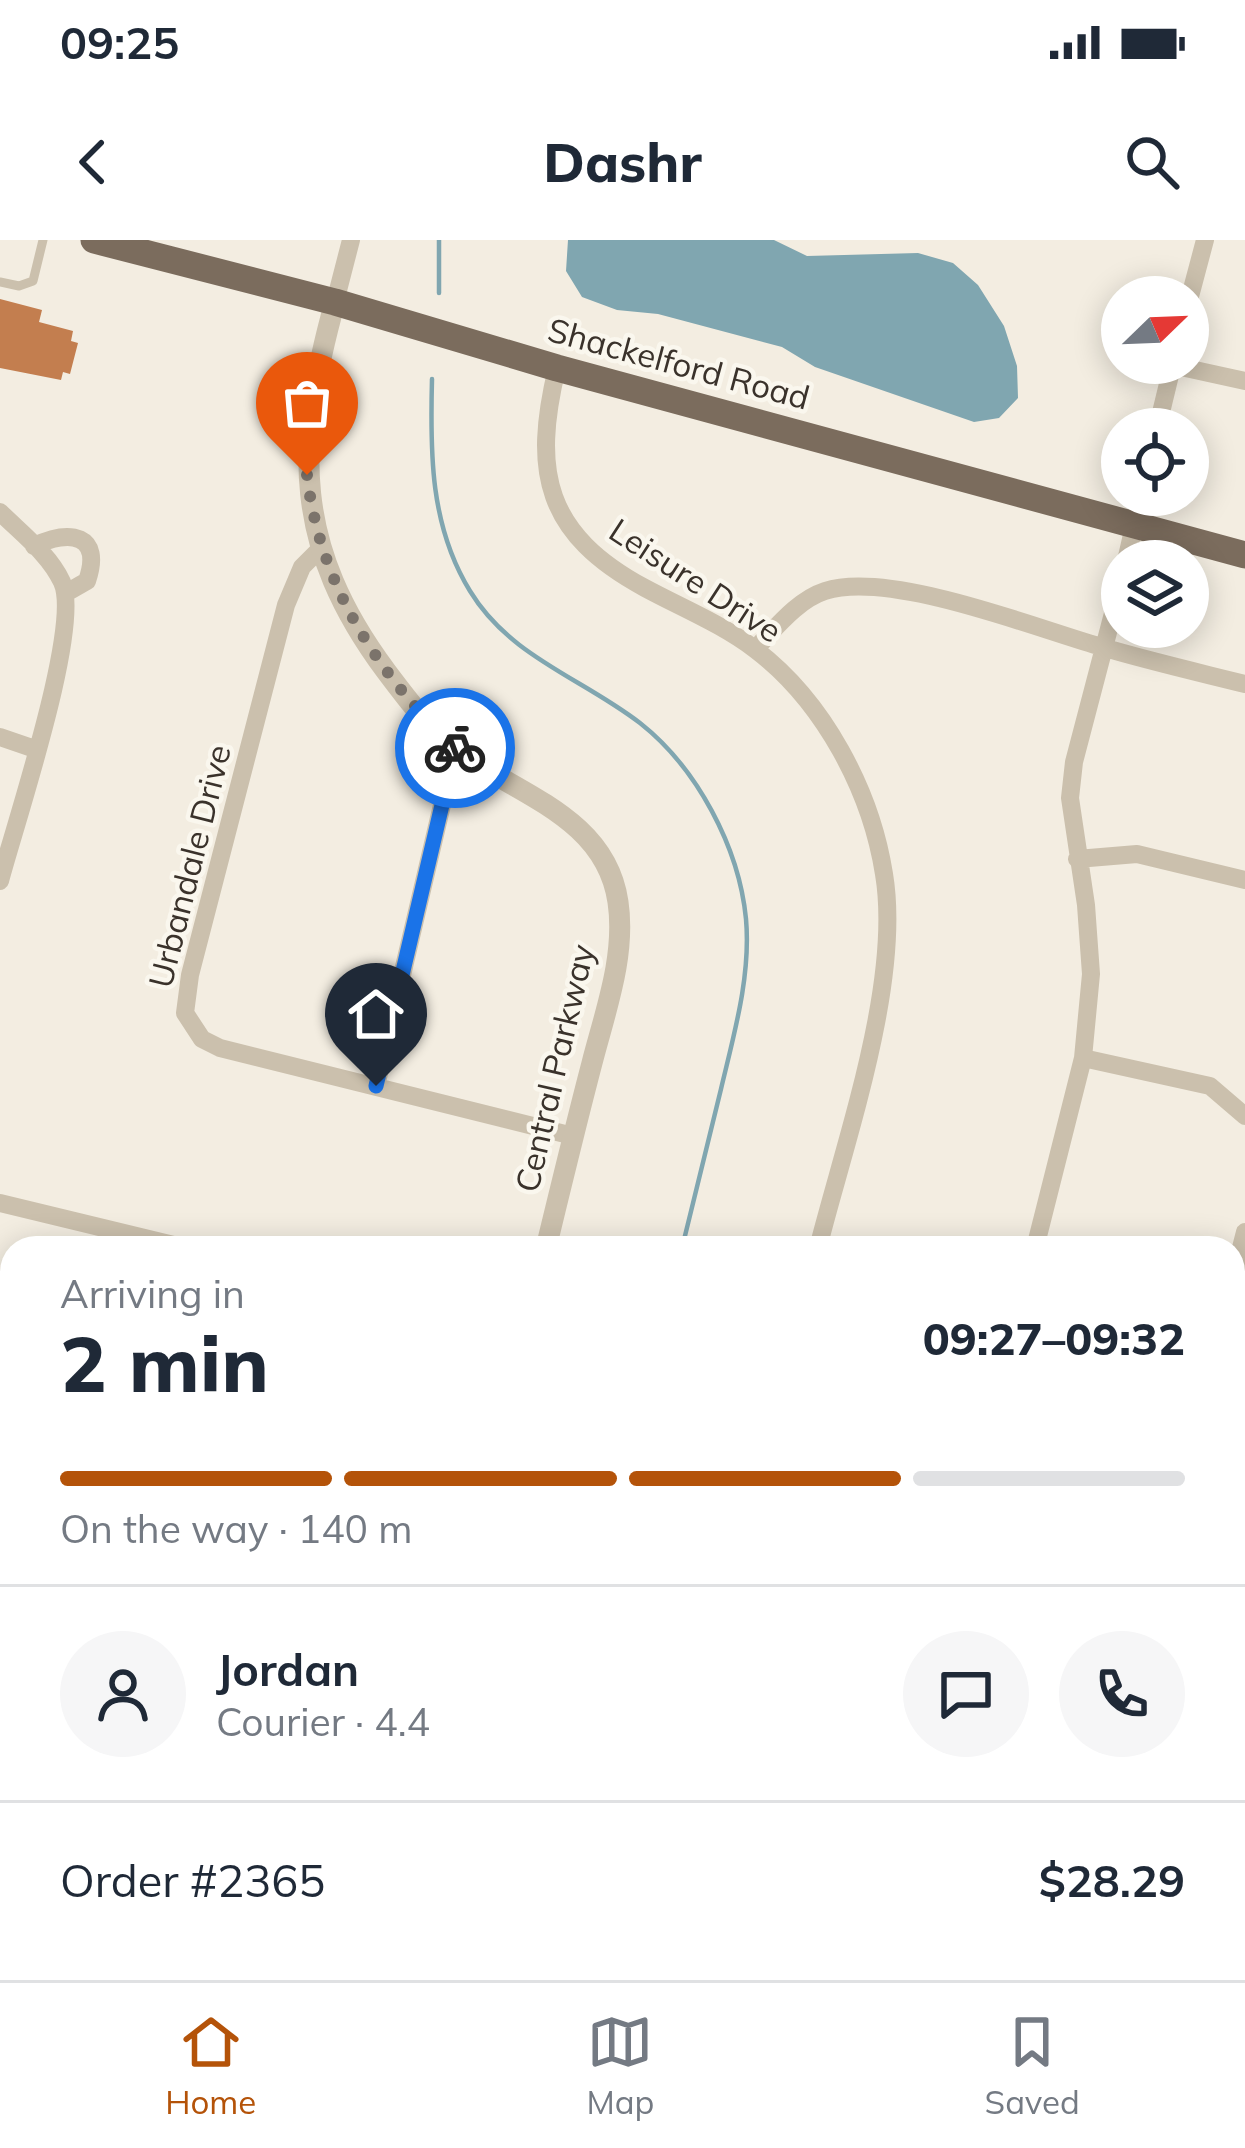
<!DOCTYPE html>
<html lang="en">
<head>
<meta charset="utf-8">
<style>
  :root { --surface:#fff; --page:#f6f6f7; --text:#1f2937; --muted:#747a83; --line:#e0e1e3; --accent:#b45309 }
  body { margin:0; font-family:Mulish,sans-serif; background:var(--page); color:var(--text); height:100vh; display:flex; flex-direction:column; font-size:45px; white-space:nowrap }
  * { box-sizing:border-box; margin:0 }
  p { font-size:39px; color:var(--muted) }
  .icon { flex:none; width:66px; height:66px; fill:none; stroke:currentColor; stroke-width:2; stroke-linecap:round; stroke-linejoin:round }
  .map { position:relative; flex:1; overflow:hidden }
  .drawer { position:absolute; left:0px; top:996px; width:1245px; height:744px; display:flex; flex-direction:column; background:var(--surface); border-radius:36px 36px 0 0; box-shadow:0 6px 30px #0003 }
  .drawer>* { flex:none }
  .needle { width:78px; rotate:67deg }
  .controls { position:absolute; left:1101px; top:36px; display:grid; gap:24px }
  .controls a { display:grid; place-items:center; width:108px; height:108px; border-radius:50%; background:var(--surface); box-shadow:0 6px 30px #0003; font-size:60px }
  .pin { position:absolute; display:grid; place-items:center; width:102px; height:102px; color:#fff; margin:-123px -51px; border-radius:50% 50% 50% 0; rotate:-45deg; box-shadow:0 0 12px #0007 }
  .pin .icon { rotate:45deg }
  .courier { position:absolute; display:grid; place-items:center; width:120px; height:120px; margin:-60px; border:9px solid #1a73e8; border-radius:50%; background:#fff; color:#222; box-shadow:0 3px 15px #0007 }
  .summary em { font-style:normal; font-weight:800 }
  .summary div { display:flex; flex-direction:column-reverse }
  .summary { display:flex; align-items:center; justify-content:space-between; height:204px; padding:0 60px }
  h1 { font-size:78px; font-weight:800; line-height:90px }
  .bar { display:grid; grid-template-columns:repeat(4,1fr); gap:18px 12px; align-content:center; height:144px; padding:0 60px }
  .bar i { height:15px; border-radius:9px; background:var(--line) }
  .bar .active { background:var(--accent) }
  .bar p { grid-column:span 4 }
  .line { display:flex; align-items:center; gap:30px; padding:0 60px; border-top:3px solid var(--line) }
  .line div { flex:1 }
  .round { display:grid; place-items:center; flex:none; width:126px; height:126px; border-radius:63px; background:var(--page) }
  .status { display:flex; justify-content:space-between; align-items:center; height:84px; padding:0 60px; background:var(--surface); direction:ltr }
  .status svg { height:33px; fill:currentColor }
  header { display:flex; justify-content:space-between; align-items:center; height:156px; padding:0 60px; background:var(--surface); font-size:54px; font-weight:800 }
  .menu { display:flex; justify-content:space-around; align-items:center; height:168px; border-top:3px solid var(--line); background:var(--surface); font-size:33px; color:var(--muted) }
  .menu a { display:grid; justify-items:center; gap:6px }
  .menu .active { color:var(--accent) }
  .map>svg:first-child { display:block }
  .water { fill:#80a6b0 }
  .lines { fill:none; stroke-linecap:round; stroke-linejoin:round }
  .stream { stroke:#80a6b0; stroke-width:4.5 }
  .building { fill:#c37e4f }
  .service { stroke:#cbc0ad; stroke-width:9 }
  .minor { stroke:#cbc0ad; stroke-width:18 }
  .tertiary { stroke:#cbc0ad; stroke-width:21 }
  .primary { stroke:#7b6c5d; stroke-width:27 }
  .done { stroke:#7b736b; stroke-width:12; stroke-dasharray:0 21.6 }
  .route { stroke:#1a73e8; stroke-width:15 }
  .labels { text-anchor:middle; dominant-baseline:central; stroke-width:9; stroke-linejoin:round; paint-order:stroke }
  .street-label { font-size:33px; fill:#3a322b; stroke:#faf7ee }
</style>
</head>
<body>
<div class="status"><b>09:25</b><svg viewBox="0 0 49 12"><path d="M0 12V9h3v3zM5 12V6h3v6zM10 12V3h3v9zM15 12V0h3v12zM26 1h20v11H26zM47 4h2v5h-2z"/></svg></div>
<header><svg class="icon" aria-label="back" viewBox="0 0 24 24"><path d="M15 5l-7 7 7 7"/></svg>Dashr<svg class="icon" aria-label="search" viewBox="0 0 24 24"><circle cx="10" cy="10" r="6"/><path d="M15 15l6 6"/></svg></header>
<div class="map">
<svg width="1245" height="1740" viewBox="0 0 1245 1740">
  <rect width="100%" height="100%" fill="#f3ede1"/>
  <path class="water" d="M568,0H774L807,16L918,13L953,23L978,45L1004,86L1017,126L1018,158L999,178L974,182L815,127L782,107L658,74L617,70L582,57L566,31Z"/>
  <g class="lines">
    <path class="stream" d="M439,0V53
      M432,139C430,213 430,286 470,351C510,417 582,438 640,483C697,528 739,607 746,679C751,736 734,794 721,849C708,902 695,955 682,1008
      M589,1728L592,1740"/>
  </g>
  <path class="building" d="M0,59L42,70L39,82L73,91L71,101L78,103L70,134L63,132L61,140L0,128Z"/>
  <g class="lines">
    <path class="service" d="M0,42L19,46L33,41L43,0"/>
    <path class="minor" d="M335,62L351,0
      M1188,64L1205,0
      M1172,125L1245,141
      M557,128C532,232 545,294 645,348C682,368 722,384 756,410C824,462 871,551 884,634C902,742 845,901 818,1008
      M1157,189L1173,123
      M0,272C21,293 49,314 62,342C82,386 15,584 0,641
      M34,306C70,289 103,294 87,341L66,353
      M320,309L302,327L286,365L190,735L185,773L202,799L220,808L573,896
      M1126,321L1141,255
      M755,409C775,389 797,360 825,351C890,330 1035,388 1102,407C1149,421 1197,432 1245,444
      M0,497L35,509
      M1077,619L1137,614L1245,640
      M1083,818L1210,846L1245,876
      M376,846L442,565L458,511
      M0,963L186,1008
      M1035,1008L1083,818L1091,734L1086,665L1070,558L1074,522L1122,339
      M1233,1039L1245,992
      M0,1293L12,1296
      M0,1518L12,1458
      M0,1543L12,1553
      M647,1728L692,1740
      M849,1740L852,1728
      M1058,1740L1061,1728"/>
    <path class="tertiary" d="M335,62C295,206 293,306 386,431C407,459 431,491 459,512C519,555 606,578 618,662C626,716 605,772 592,823C576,884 561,946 546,1008
      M379,1740L381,1728"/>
    <path class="primary" d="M94,0L335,62L557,128L1245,315"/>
  </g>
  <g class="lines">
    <path class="done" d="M307,235C320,345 376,432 455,508"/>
    <path class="route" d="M376,846L442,565L458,511L455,508"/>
  </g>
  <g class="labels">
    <g class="street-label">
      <text transform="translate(679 123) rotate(15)">Shackelford Road</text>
      <text transform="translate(696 340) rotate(33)">Leisure Drive</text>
      <text transform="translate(189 626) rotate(-76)">Urbandale Drive</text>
      <text transform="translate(554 828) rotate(-77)">Central Parkway</text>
    </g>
  </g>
</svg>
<div class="controls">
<a><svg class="needle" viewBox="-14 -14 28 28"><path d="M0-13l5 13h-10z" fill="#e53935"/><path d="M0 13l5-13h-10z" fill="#747a83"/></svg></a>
<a><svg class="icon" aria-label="locate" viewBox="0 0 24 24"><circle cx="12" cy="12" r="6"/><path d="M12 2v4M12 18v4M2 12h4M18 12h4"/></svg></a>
<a><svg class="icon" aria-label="layers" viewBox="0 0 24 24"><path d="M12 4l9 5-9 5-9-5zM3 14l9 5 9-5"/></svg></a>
</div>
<div class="pin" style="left:307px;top:235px;background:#ea580c"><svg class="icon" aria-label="bag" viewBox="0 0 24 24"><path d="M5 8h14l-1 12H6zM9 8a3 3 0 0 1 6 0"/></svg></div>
<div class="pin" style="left:376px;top:846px;background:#1f2937"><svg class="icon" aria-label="home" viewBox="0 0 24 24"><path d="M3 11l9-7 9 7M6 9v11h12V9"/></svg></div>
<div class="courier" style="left:455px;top:508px"><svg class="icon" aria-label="bike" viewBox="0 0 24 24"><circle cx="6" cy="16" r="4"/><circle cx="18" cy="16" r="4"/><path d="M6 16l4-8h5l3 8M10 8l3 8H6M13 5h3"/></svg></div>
<section class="drawer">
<div class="summary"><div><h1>2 min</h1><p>Arriving in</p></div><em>09:27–09:32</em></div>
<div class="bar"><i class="active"></i><i class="active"></i><i class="active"></i><i></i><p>On the way · 140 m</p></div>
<div class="line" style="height:216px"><a class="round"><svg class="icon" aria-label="person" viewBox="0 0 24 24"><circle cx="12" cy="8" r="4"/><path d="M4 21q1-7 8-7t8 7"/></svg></a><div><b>Jordan</b><p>Courier · 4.4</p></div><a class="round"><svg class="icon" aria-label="chat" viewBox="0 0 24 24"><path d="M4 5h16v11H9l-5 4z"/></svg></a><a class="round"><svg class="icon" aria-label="phone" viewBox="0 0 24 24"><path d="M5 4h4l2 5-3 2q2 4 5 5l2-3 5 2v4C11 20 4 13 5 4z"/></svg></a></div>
<div class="line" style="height:156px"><div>Order #2365</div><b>$28.29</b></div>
</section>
</div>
<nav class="menu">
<a class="active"><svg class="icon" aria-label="home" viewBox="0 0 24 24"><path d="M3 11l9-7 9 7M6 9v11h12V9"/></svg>Home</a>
<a><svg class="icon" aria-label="map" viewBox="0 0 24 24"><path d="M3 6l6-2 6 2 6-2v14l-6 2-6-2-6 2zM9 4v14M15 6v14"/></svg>Map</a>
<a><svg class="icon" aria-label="saved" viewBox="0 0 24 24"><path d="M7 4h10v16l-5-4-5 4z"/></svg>Saved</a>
</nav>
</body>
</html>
